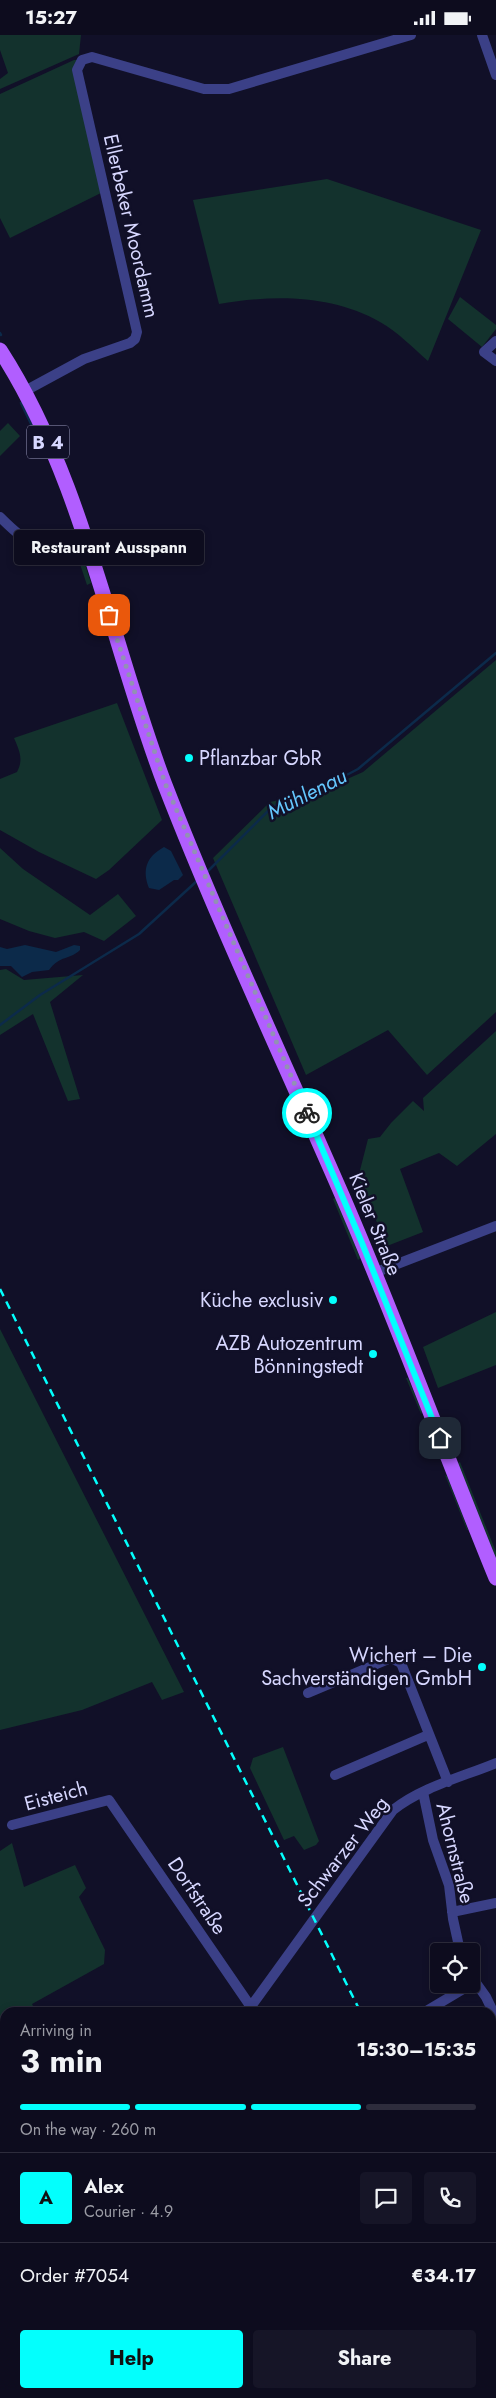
<!DOCTYPE html>
<html lang="en">
<head>
<meta charset="utf-8">
<style>
  :root { --surface:#0d0c1e; --page:#161527; --text:#f1f3f6; --muted:#9a9ba4; --line:#2d2c3c; --accent:#03fffd }
  body { margin:0; font-family:Jost,sans-serif; background:var(--page); color:var(--text); height:100vh; display:flex; flex-direction:column; font-size:19px; white-space:nowrap }
  * { box-sizing:border-box; margin:0 }
  p { font-size:16px; color:var(--muted) }
  .icon { flex:none; width:28px; height:28px; fill:none; stroke:currentColor; stroke-width:2; stroke-linecap:round; stroke-linejoin:round }
  .map { position:relative; flex:1; overflow:hidden }
  .details { position:absolute; left:0px; top:1972px; width:496px; height:391px; display:flex; flex-direction:column; background:var(--surface); border-radius:15px 15px 0 0; box-shadow:0 2px 8px #0003,0 0 0 1px var(--line) }
  .details>* { flex:none }
  .tools { position:absolute; left:430px; top:1908px; display:grid; gap:10px }
  .tools a { display:grid; place-items:center; width:50px; height:50px; border-radius:5px; background:var(--surface); box-shadow:0 2px 8px #0003,0 0 0 1px var(--line); font-size:25px }
  .pin { position:absolute; display:grid; place-items:center; width:42px; height:42px; color:#fff; margin:-21px; border-radius:10px; box-shadow:0 2px 8px #0006 }
  .courier { position:absolute; display:grid; place-items:center; width:50px; height:50px; margin:-25px; border:4px solid #03fffd; border-radius:50%; background:#fff; color:#222; box-shadow:0 1px 6px #0007 }
  .bubble { position:absolute; height:35px; border-radius:5px; background:var(--surface); box-shadow:0 2px 8px #0003,0 0 0 1px var(--line); font-size:16px; font-weight:700; line-height:35px; text-align:center }
  .head em { font-style:normal; font-weight:700 }
  .head div { display:flex; flex-direction:column-reverse }
  .head { display:flex; align-items:center; justify-content:space-between; height:85px; padding:0 20px }
  h1 { font-size:32px; font-weight:700; line-height:38px }
  .bar { display:grid; grid-template-columns:repeat(4,1fr); gap:8px 5px; align-content:center; height:60px; padding:0 20px }
  .bar i { height:6px; border-radius:4px; background:var(--line) }
  .bar .on { background:var(--accent) }
  .bar p { grid-column:span 4 }
  .line { display:flex; align-items:center; gap:12px; padding:0 20px; border-top:1px solid var(--line) }
  .line div { flex:1 }
  .round { display:grid; place-items:center; flex:none; width:52px; height:52px; border-radius:5px; background:var(--page) }
  .cta { display:flex; gap:10px; margin-top:auto; padding:10px 20px }
  .cta a { flex:1; height:58px; border-radius:5px; background:var(--accent); color:#111; font-size:20px; font-weight:700; line-height:58px; text-align:center }
  .cta a+a { background:var(--page); color:var(--text) }
  .status { display:flex; justify-content:space-between; align-items:center; height:35px; padding:0 25px; background:var(--surface); direction:ltr }
  .status svg { height:14px; fill:currentColor }
  .map>svg:first-child { display:block }
  .green { fill:#13322d }
  .water { fill:#0c2a4a }
  .lines { fill:none; stroke-linecap:round; stroke-linejoin:round }
  .stream { stroke:#0c2a4a; stroke-width:2.5 }
  .street { stroke:#3b4087; stroke-width:10 }
  .primary { stroke:#b15eff; stroke-width:15 }
  .rail { stroke:#03fffd; stroke-width:2.5; stroke-dasharray:8 6; stroke-linecap:butt }
  .done { stroke:#9291b4; stroke-width:5; stroke-dasharray:0 9 }
  .route { stroke:#03fffd; stroke-width:6 }
  .poi-dot { fill:#03fffd; stroke:#111028; stroke-width:2 }
  .labels { text-anchor:middle; dominant-baseline:central; stroke-width:5; stroke-linejoin:round; paint-order:stroke }
  .shield { fill:#111028; stroke:#9c9bbe; stroke-width:1 }
  .shield-label { font-size:19px; font-weight:bold; fill:#d7d7ff }
  .street-label { font-size:20px; fill:#d7d7ff; stroke:#111028 }
  .poi-label { font-size:20px; fill:#d7d7ff; stroke:#111028; text-anchor:end }
  .water-label { font-size:21px; font-style:italic; fill:#65c8ff; stroke:#111028 }
</style>
</head>
<body>
<div class="status"><b>15:27</b><svg viewBox="0 0 49 12"><path d="M0 12V9h3v3zM5 12V6h3v6zM10 12V3h3v9zM15 12V0h3v12zM26 1h20v11H26zM47 4h2v5h-2z"/></svg></div>
<div class="map">
<svg width="496" height="2363" viewBox="0 0 496 2363">
  <rect width="100%" height="100%" fill="#111028"/>
  <path class="green" d="M0,0H81L79,19L0,54V44L8,38L0,15Z
    M74,25H82L77,35L105,156L10,203L0,183V59Z
    M327,144L481,195L428,326C413,313 398,297 380,287C330,259 273,260 219,269L193,165Z
    M460,262L496,290V294L482,312L448,284Z
    M8,388L20,401L0,421V396Z
    M84,526L91,548L87,550L80,529Z
    M496,625V977L427,1040L388,995L306,1040L213,823L270,767L320,756L363,737Z
    M117,668L162,785L109,835L96,844L39,817L0,795V744L17,737C24,724 19,715 14,703Z
    M0,813L23,834L90,880L118,859L136,881L104,906L84,897L55,903L29,896L0,884Z
    M6,934L24,945L83,940L50,967L80,1064L68,1066L33,979L0,1000V935Z
    M496,996V1099L457,1131L439,1118L400,1134L423,1197L387,1211L358,1143L368,1104L380,1102L391,1088L413,1066L424,1076L423,1063Z
    M336,1162L360,1223L358,1225L333,1164Z
    M496,1277V1330L438,1353L423,1312Z
    M0,1294L184,1657L162,1665L152,1647L82,1675L0,1695Z
    M406,1343H408L422,1377L421,1379Z
    M460,1427L496,1517V1530L455,1429Z
    M445,1440L447,1441L468,1495H467Z
    M283,1712L319,1806L316,1810L304,1815L294,1801L284,1805L250,1733L253,1723Z
    M12,1808L24,1852L75,1830L86,1853L79,1862L105,1915L104,1929L32,1969L36,1977L5,1978V2359H187L188,2363H0V1816Z"/>
  <path class="water" d="M164,812L171,816L183,840L178,845H174L159,855L149,853C142,835 146,822 164,812Z
    M25,910L56,917L74,910L80,911V915C70,925 60,920 49,935L32,937L22,942L11,931H0V912L7,914Z"/>
  <g class="lines">
    <path class="stream" d="M0,298L1,300
      M21,368L33,393
      M206,838L272,772L320,754L358,734L496,618
      M0,990L40,960L139,899L198,845
      M0,2072L5,2071
      M0,2284L5,2278
      M0,2316L5,2321
      M130,2359L144,2363"/>
    <path class="street" d="M482,0L496,40
      M496,306L484,317L496,326
      M25,356L84,324L130,308L135,304L137,297L77,35L82,25L92,22L204,54H229L411,0
      M0,482C31,513 42,517 84,504
      M374,1238L496,1191
      M308,1658L391,1623L401,1628L448,1747
      M335,1740L428,1700
      M423,1757L433,1805L449,1850L453,1884L460,1916
      M12,1790L109,1765L255,1978
      M452,1877L496,1868
      M471,1941L486,1962L496,1983
      M252,1970L393,1775C422,1752 462,1742 496,1728
      M423,1978L475,1947
      M491,2076L496,2073
      M491,2126L496,2136
      M384,2363V2359"/>
    <path class="primary" d="M0,315C83,443 111,609 165,750C219,889 283,1024 342,1160C397,1287 444,1416 496,1543"/>
    <path class="rail" d="M0,1254L361,1978
      M491,2258L496,2269
      M491,2284L496,2296"/>
  </g>
  <g class="lines">
    <path class="done" d="M109,580L165,748L307,1078"/>
    <path class="route" d="M307,1078L362,1208L440,1403"/>
  </g>
  <g class="poi-dot">
    <circle cx="189" cy="723" r="5"/>
    <circle cx="333" cy="1265" r="5"/>
    <circle cx="373" cy="1319" r="5"/>
    <circle cx="482" cy="1632" r="5"/>
  </g>
  <g class="labels">
    <rect class="shield" x="27" y="390.5" width="42" height="33" rx="4"/>
    <g class="shield-label">
      <text x="48" y="407">B 4</text>
    </g>
    <g class="street-label">
      <text transform="translate(131 191) rotate(77)">Ellerbeker Moordamm</text>
      <text transform="translate(375 1189) rotate(68)">Kieler Straße</text>
      <text transform="translate(56 1761) rotate(-15)">Eisteich</text>
      <text transform="translate(343 1817) rotate(-52)">Schwarzer Weg</text>
      <text transform="translate(455 1818) rotate(76)">Ahornstraße</text>
      <text transform="translate(197 1861) rotate(56)">Dorfstraße</text>
    </g>
    <g class="poi-label">
      <text x="199" y="723" text-anchor="start">Pflanzbar GbR</text>
      <text x="323" y="1265">Küche exclusiv</text>
      <text x="363" y="1308">AZB Autozentrum<tspan x="363" dy="23">Bönningstedt</tspan></text>
      <text x="472" y="1620">Wichert – Die<tspan x="472" dy="23">Sachverständigen GmbH</tspan></text>
    </g>
    <g class="water-label">
      <text transform="translate(307 759) rotate(-27)">Mühlenau</text>
    </g>
  </g>
</svg>
<div class="tools">
<a><svg class="icon" aria-label="locate" viewBox="0 0 24 24"><circle cx="12" cy="12" r="6"/><path d="M12 2v4M12 18v4M2 12h4M18 12h4"/></svg></a>
</div>
<div class="pin" style="left:109px;top:580px;background:#ea580c"><svg class="icon" aria-label="bag" viewBox="0 0 24 24"><path d="M5 8h14l-1 12H6zM9 8a3 3 0 0 1 6 0"/></svg></div>
<div class="pin" style="left:440px;top:1403px;background:#1f2937"><svg class="icon" aria-label="home" viewBox="0 0 24 24"><path d="M3 11l9-7 9 7M6 9v11h12V9"/></svg></div>
<div class="courier" style="left:307px;top:1078px"><svg class="icon" aria-label="bike" viewBox="0 0 24 24"><circle cx="6" cy="16" r="4"/><circle cx="18" cy="16" r="4"/><path d="M6 16l4-8h5l3 8M10 8l3 8H6M13 5h3"/></svg></div>
<div class="bubble" style="left:14px;top:495px;width:190px">Restaurant Ausspann</div>
<section class="details">
<div class="head"><div><h1>3 min</h1><p>Arriving in</p></div><em>15:30–15:35</em></div>
<div class="bar"><i class="on"></i><i class="on"></i><i class="on"></i><i></i><p>On the way · 260 m</p></div>
<div class="line" style="height:90px"><b class="round" style="background:var(--accent);color:#111">A</b><div><b>Alex</b><p>Courier · 4.9</p></div><a class="round"><svg class="icon" aria-label="chat" viewBox="0 0 24 24"><path d="M4 5h16v11H9l-5 4z"/></svg></a><a class="round"><svg class="icon" aria-label="phone" viewBox="0 0 24 24"><path d="M5 4h4l2 5-3 2q2 4 5 5l2-3 5 2v4C11 20 4 13 5 4z"/></svg></a></div>
<div class="line" style="height:65px"><div>Order #7054</div><b>€34.17</b></div>
<div class="cta"><a>Help</a><a>Share</a></div>
</section>
</div>
</body>
</html>
